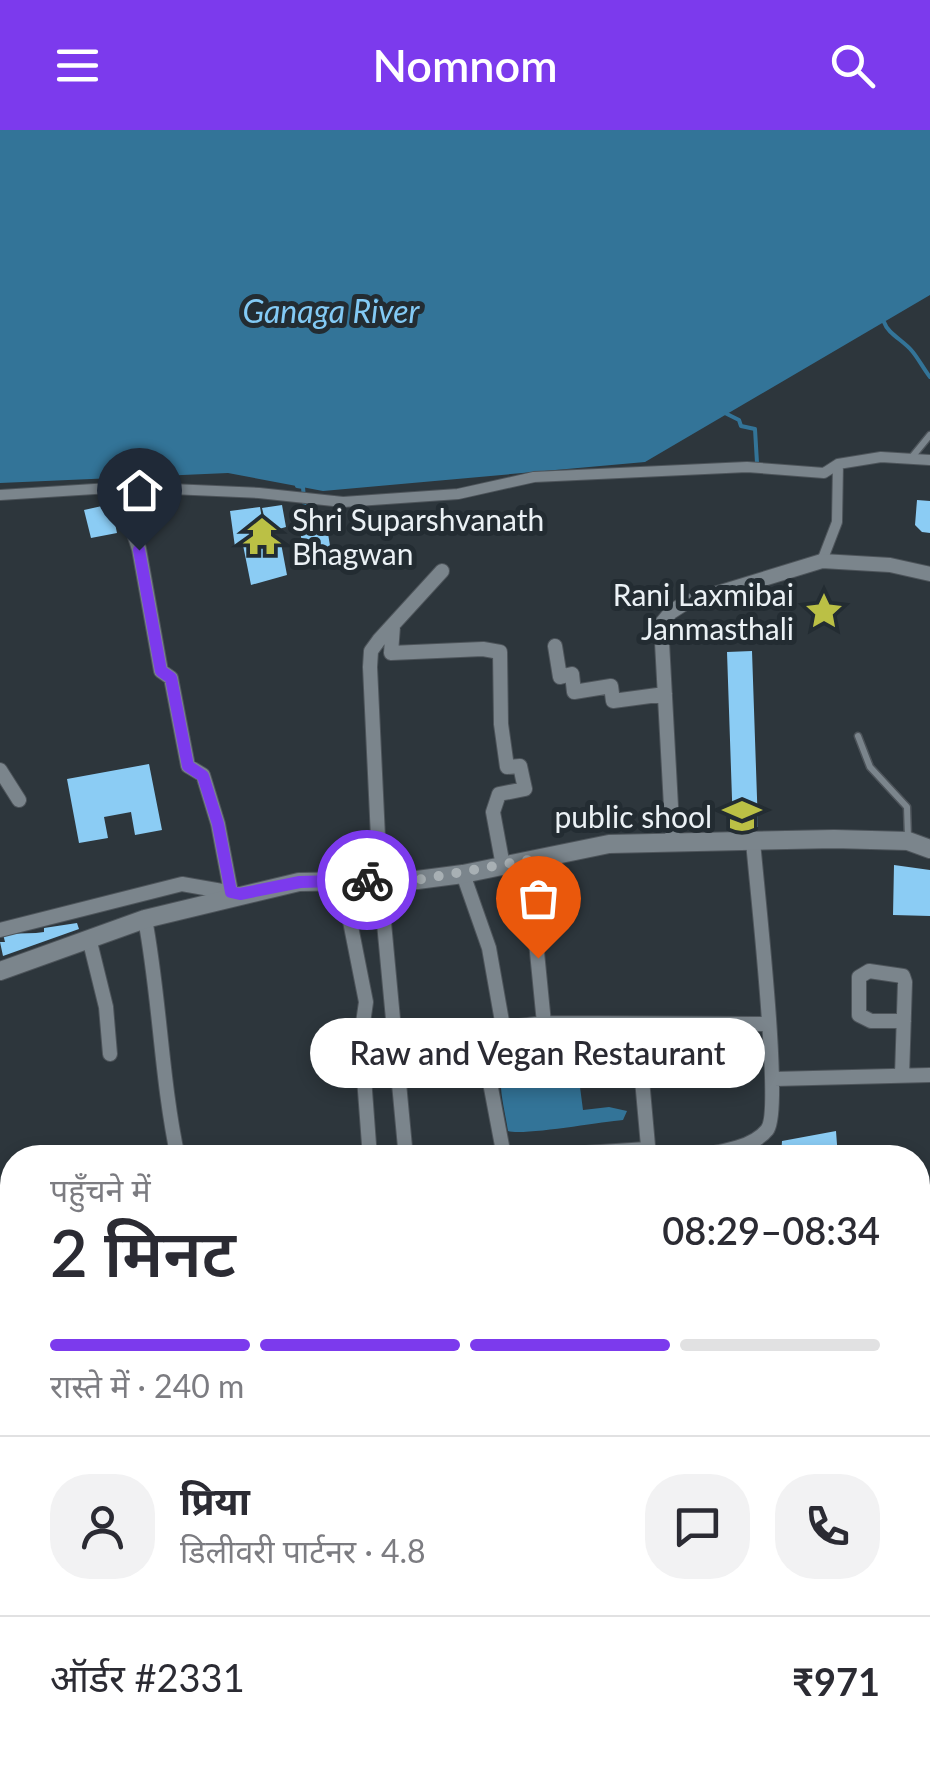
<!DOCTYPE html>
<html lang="hi">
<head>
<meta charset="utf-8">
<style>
  :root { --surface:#fff; --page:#f2f2f3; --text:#2b2b33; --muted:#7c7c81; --line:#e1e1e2; --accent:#7c3aed }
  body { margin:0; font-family:Lato,"Noto Sans Devanagari",sans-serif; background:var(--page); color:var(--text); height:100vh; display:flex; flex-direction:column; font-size:38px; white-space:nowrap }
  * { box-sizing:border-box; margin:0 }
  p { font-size:32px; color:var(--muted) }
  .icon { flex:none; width:55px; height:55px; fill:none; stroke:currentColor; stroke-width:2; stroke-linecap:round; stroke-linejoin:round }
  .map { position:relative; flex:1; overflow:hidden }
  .panel { position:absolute; left:0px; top:1015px; width:930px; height:622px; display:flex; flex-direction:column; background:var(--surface); border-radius:40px 40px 0 0; box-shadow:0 5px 15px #0003 }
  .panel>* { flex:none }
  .pin { position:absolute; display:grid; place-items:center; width:85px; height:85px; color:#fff; margin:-102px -42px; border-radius:50% 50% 50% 0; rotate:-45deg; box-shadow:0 0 10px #0007 }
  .pin .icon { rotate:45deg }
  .courier { position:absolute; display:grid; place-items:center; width:100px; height:100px; margin:-50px; border:8px solid #7c3aed; border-radius:50%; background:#fff; color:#222; box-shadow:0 2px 12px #0007 }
  .bubble { position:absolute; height:70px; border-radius:35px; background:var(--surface); box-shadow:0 5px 15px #0003; font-size:32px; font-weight:600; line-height:70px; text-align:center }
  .headline em { font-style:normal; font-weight:600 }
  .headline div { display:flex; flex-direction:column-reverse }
  .headline { display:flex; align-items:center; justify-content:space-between; height:170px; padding:0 50px }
  h1 { font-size:65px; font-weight:600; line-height:75px }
  .bar { display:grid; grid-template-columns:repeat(4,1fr); gap:15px 10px; align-content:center; height:120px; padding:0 50px }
  .bar i { height:12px; border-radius:8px; background:var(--line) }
  .bar .current { background:var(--accent) }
  .bar p { grid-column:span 4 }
  .line { display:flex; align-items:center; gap:25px; padding:0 50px; border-top:2px solid var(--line) }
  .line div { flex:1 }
  .round { display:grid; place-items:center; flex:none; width:105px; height:105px; border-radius:40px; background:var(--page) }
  header { display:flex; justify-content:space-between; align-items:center; height:130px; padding:0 50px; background:var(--accent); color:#fff; font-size:45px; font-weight:600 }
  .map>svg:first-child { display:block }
  .water { fill:#337498 }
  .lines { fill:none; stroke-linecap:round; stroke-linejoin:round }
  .stream { stroke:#337498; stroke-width:4 }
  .building { fill:#8bccf4 }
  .service-casing { stroke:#4d545a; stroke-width:9 }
  .pedestrian-casing { stroke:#4d545a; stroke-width:12 }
  .minor-casing { stroke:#4d545a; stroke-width:16 }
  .tertiary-casing { stroke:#4d545a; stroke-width:20 }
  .primary-casing { stroke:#4d545a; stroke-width:22 }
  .service { stroke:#7b858c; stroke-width:6 }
  .pedestrian { stroke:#7b858c; stroke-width:10 }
  .minor { stroke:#7b858c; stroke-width:14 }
  .tertiary { stroke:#7b858c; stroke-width:18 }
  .primary { stroke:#8e9569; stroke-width:20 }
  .done { stroke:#a8b0b4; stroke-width:10; stroke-dasharray:0 18 }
  .route { stroke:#7c3aed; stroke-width:12 }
  .labels { text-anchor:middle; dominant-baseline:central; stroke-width:10; stroke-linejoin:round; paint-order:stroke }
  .poi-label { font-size:30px; fill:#ebf1f5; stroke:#232c32; text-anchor:end }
  .water-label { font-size:32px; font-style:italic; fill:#83caf5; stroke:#232c32 }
</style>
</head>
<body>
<header><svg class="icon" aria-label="menu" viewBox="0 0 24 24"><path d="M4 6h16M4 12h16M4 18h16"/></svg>Nomnom<svg class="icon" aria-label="search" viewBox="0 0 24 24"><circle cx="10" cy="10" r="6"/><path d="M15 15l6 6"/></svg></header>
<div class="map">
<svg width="930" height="1636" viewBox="0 0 930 1636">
  <rect width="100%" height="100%" fill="#2d363c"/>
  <path class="water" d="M0,0H930V165L645,332L323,361L228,343L0,353Z
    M535,917L578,937L580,942L589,941V957H580L583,980L609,977L627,981L623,990C600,992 522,1006 508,1001C504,974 494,947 508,922Z
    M930,1113V1242L918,1244V1115Z"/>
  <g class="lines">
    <path class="stream" d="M884,192C888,204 903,210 912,221C918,228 923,238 930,247
      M725,283L739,290L741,296L755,299L757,333
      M296,352L297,356L303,357L305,381"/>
  </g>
  <path class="building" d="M917,370L930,371V403L922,402L915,395Z
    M111,374L117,403L91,408L84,380Z
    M282,375L286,397L268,402L262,378Z
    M260,377L266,411L280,408L287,445L251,455L243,415L235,417L230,381Z
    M325,385L331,422L295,432L291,416L302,412L298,391Z
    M752,521L758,697L733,698L727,522Z
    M149,634L162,700L135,705L131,682L104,687L108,708L79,713L67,649Z
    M894,735L930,740V786L893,785Z
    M77,793L79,799L3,826L0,812H5L3,804L36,803L44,802V798Z
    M836,1001L838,1028L781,1026L782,1011Z"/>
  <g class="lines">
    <g class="service-casing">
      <path id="service" d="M912,327L930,305
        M858,606L870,637L907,677L908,708"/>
    </g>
    <g class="pedestrian-casing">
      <path id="pedestrian" d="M0,365L126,357L259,363L343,372L458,364L534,347L747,337L824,343L838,334L881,327L930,330
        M822,431L837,392L838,334"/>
    </g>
    <g class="minor-casing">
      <path id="minor" d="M119,357L139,419L161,541L171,548L188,636L203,645L218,694L231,762
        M393,496L391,523L483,519L500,522L501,594L507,637L520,636L525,659L499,664L493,682L503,736
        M555,516L560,547L572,544L574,562L611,556L613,571L665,564
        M0,640L19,670
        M673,713L661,494L671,482L685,473L822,431L890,435L930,444
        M528,731L544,893
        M463,744L489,818L503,897
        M342,751L366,872L361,907L370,1028
        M145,789C160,868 161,949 178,1028
        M0,800L182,754L239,764
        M89,808L106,877L110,924
        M637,894L649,1027
        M480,900L503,1021L524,1027L647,1019
        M446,905L544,893L769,894
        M902,946L905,852L903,846L869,841L859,847V885L871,891H904
        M774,949L930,945
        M406,1028L380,750L370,537L371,521L379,510L442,441
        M688,1028C711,1023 751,1020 767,1000C783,981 756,751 753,711
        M0,1157L12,1156
        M926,1336L930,1358
        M0,1523L12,1521
        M918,1540H930
        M0,1576L9,1636
        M567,1625V1636
        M344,1636L345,1625"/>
    </g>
    <g class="tertiary-casing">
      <path id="tertiary" d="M0,841L145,789L299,752L417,750L463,744L609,714L834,709L908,711L930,719
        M441,1625L443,1636
        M454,1625L456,1636"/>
    </g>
    <g class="primary-casing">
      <path id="primary" d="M918,1315L930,1314
        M918,1336H930
        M0,1357L12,1355
        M0,1373L12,1371"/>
    </g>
    <use href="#service" class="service"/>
    <use href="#pedestrian" class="pedestrian"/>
    <use href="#minor" class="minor"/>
    <use href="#tertiary" class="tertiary"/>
    <use href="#primary" class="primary"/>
  </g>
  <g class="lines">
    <path class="done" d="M367,750H417L528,730L538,828"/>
    <path class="route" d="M139,420L161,541L171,548L188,636L203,646L218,694L231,762L240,764L300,752L367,750"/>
  </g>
  <defs>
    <g id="temple-bare" transform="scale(3)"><path d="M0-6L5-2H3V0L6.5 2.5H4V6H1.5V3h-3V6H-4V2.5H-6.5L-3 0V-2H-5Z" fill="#bbc045" stroke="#232c32" stroke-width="2.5" paint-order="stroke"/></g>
    <g id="sight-bare" transform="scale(3)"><path d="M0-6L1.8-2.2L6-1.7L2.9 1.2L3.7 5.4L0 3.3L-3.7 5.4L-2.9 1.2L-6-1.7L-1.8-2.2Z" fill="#bbc045" stroke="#232c32" stroke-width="2.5" paint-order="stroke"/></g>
    <g id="school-bare" transform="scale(3)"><path d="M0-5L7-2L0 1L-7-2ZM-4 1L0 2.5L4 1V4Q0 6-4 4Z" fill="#bbc045" stroke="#232c32" stroke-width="2.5" paint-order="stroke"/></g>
  </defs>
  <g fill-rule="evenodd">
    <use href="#temple-bare" x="262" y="406"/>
    <use href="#sight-bare" x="824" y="481"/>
    <use href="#school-bare" x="742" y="686"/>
  </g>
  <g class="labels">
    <g class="poi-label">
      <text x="292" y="389" text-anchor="start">Shri Suparshvanath<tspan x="292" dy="34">Bhagwan</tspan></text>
      <text x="794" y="464">Rani Laxmibai<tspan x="794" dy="34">Janmasthali</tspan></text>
      <text x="712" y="686">public shool</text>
    </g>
    <g class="water-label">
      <text x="331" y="180">Ganaga River</text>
    </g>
  </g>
</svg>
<div class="pin" style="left:538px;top:828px;background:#ea580c"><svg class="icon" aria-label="bag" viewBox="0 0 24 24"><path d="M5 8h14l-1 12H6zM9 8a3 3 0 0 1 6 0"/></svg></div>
<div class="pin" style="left:139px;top:420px;background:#1f2937"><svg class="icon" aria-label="home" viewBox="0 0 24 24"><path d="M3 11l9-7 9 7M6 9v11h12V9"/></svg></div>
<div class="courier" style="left:367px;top:750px"><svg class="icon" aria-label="bike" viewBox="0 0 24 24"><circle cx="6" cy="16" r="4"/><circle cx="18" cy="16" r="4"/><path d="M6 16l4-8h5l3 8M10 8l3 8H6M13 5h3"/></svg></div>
<div class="bubble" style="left:310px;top:888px;width:455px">Raw and Vegan Restaurant</div>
<section class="panel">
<div class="headline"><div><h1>2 मिनट</h1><p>पहुँचने में</p></div><em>08:29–08:34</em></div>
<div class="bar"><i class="current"></i><i class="current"></i><i class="current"></i><i></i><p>रास्ते में · 240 m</p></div>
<div class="line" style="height:180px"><a class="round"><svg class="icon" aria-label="person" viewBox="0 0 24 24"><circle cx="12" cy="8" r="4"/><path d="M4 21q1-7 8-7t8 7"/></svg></a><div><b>प्रिया</b><p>डिलीवरी पार्टनर · 4.8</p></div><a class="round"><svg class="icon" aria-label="chat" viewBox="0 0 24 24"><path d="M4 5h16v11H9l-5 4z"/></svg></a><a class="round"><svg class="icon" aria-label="phone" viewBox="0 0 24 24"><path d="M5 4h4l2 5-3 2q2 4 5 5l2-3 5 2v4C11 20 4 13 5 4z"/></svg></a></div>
<div class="line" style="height:130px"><div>ऑर्डर #2331</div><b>₹971</b></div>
</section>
</div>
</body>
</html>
